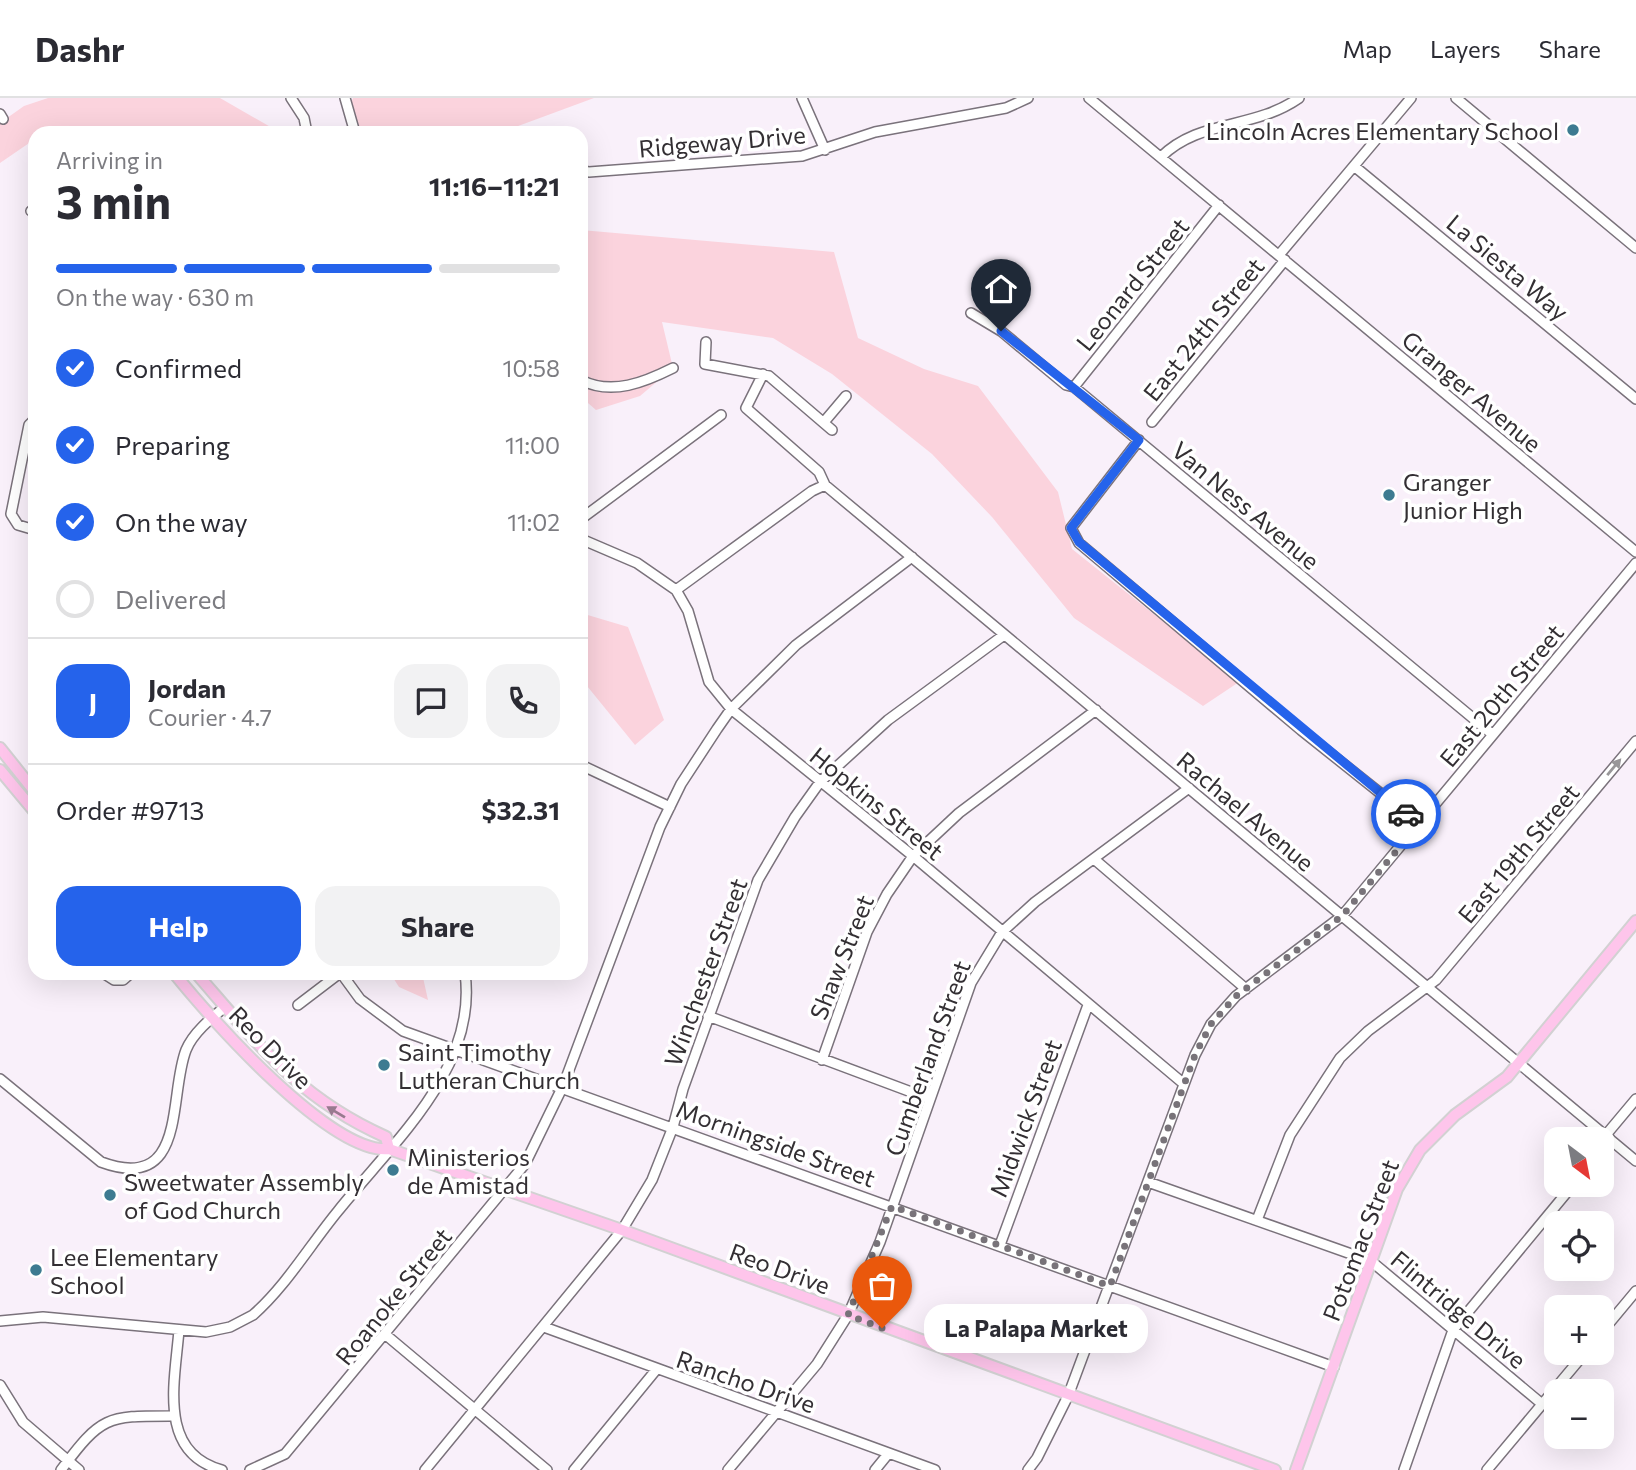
<!DOCTYPE html>
<html lang="en">
<head>
<meta charset="utf-8">
<style>
  :root { --surface:#fff; --page:#f2f2f3; --text:#2b2b33; --muted:#7c7c81; --line:#e1e1e2; --accent:#2563eb }
  body { margin:0; font-family:Commissioner,sans-serif; background:var(--page); color:var(--text); height:100vh; display:flex; flex-direction:column; font-size:26px; white-space:nowrap }
  * { box-sizing:border-box; margin:0 }
  p { font-size:23px; color:var(--muted) }
  .icon { flex:none; width:38px; height:38px; fill:none; stroke:currentColor; stroke-width:2; stroke-linecap:round; stroke-linejoin:round }
  .map { position:relative; flex:1; overflow:hidden }
  .details { position:absolute; left:28px; top:28px; width:560px; height:854px; display:flex; flex-direction:column; background:var(--surface); border-radius:21px; box-shadow:0 7px 28px #0002 }
  .details>* { flex:none }
  .needle { width:46px; rotate:148deg }
  .fabs { position:absolute; left:1544px; top:1029px; display:grid; gap:14px }
  .fabs a { display:grid; place-items:center; width:70px; height:70px; border-radius:14px; background:var(--surface); box-shadow:0 7px 28px #0002; font-size:35px }
  .pin { position:absolute; display:grid; place-items:center; width:60px; height:60px; color:#fff; margin:-72px -30px; border-radius:50% 50% 50% 0; rotate:-45deg; box-shadow:0 0 7px #0007 }
  .pin .icon { rotate:45deg }
  .courier { position:absolute; display:grid; place-items:center; width:70px; height:70px; margin:-35px; border:5px solid #2563eb; border-radius:50%; background:#fff; color:#222; box-shadow:0 2px 9px #0007 }
  .bubble { position:absolute; height:49px; border-radius:21px; background:var(--surface); box-shadow:0 7px 28px #0002; font-size:23px; font-weight:700; line-height:49px; text-align:center }
  .headline em { font-style:normal; font-weight:700 }
  .headline div { display:flex; flex-direction:column-reverse }
  .headline { display:flex; align-items:center; justify-content:space-between; height:119px; padding:0 28px }
  h1 { font-size:46px; font-weight:700; line-height:52px }
  .bar { display:grid; grid-template-columns:repeat(4,1fr); gap:10px 7px; align-content:center; height:84px; padding:0 28px }
  .bar i { height:9px; border-radius:5px; background:var(--line) }
  .bar .selected { background:var(--accent) }
  .bar p { grid-column:span 4 }
  .line { display:flex; align-items:center; gap:18px; padding:0 28px; border-top:2px solid var(--line) }
  .line div { flex:1 }
  .round { display:grid; place-items:center; flex:none; width:74px; height:74px; border-radius:21px; background:var(--page) }
  ol { padding:0 28px; list-style:none }
  li { display:flex; align-items:center; gap:21px; height:77px }
  li p { margin-inline-start:auto }
  li .icon { padding:7px; border-radius:50%; background:var(--accent); color:#fff; stroke-width:4 }
  li:last-child { color:var(--muted) }
  li i { width:38px; height:38px; border:4px solid var(--line); border-radius:50% }
  .button { display:flex; gap:14px; margin-top:auto; padding:14px 28px }
  .button a { flex:1; height:80px; border-radius:21px; background:var(--accent); color:#fff; font-size:28px; font-weight:700; line-height:80px; text-align:center }
  .button a+a { background:var(--page); color:var(--text) }
  header { display:flex; align-items:center; gap:42px; box-sizing:border-box; height:98px; padding:0 35px; background:var(--surface); border-bottom:2px solid var(--line) }
  header strong { font-size:33px }
  nav { display:flex; gap:38px; margin-inline-start:auto; font-size:24px }
  .map>svg:first-child { display:block }
  .green { fill:#fbd3dd }
  .lines { fill:none; stroke-linecap:round; stroke-linejoin:round }
  .minor-casing { stroke:#7a727b; stroke-width:12 }
  .major-casing { stroke:#d2d1d2; stroke-width:14 }
  .minor { stroke:#fff; stroke-width:9 }
  .major { stroke:#fec5eb; stroke-width:10 }
  .oneway { fill:#999799 }
  .oneway2 { fill:#987a8f }
  .done { stroke:#787379; stroke-width:7; stroke-dasharray:0 12.6 }
  .route { stroke:#2563eb; stroke-width:9 }
  .poi-dot { fill:#3d7b91; stroke:#fff; stroke-width:2.5 }
  .labels { text-anchor:middle; dominant-baseline:central; stroke-width:7; stroke-linejoin:round; paint-order:stroke }
  .poi-label { font-size:24px; fill:#332f33; stroke:#fff; text-anchor:start }
  .street-label { font-size:24px; fill:#332f33; stroke:#fff }
</style>
</head>
<body>
<header>
<strong>Dashr</strong>
<nav><a>Map</a><a>Layers</a><a>Share</a></nav>
</header>
<div class="map">
<svg width="1636" height="1372" viewBox="0 0 1636 1372">
  <rect width="100%" height="100%" fill="#f9f0fa"/>
  <path class="green" d="M48,0H220L281,35H120L84,32L35,35V41L0,65V25L24,8Z
    M353,0H594L499,35H359L351,5Z
    M581,132L834,154L858,240L924,271L978,288L1058,394L1072,451L1239,584L1203,608L1074,520L992,419L932,356L832,276L773,240L662,224L673,270L640,298L596,312L581,299Z
    M581,515L628,529L664,622L635,647L587,588L581,589Z
    M390,875H422L428,902L399,889Z"/>
  <g class="lines">
    <g class="minor-casing">
      <path id="minor" d="M291,0L304,20L307,35
        M345,0L355,35
        M802,0L825,52
        M1089,0L1636,454
        M1456,0L1636,150
        M0,16L3,21
        M1161,59C1199,21 1253,32 1299,0
        M1354,68L1636,301
        M581,72L589,74L802,58L875,34L1006,10L1028,0
        M31,113L35,110
        M1279,157L1411,0
        M971,215L1001,233L1066,287L1074,289L1492,636
        M706,244L705,266L769,278L832,332
        M763,276L746,310L819,374L825,387
        M581,282C612,298 645,284 673,270
        M1074,289L1219,107
        M35,321L29,327L11,416L18,427L35,432
        M824,324L846,298
        M1152,324L1285,162
        M1139,342L1071,430L1079,445L1301,632L1419,726
        M581,421L721,317
        M581,441L637,465L676,492L688,513L709,584L731,611L913,758L1184,986
        M676,492L812,393L825,387L1636,1063
        M581,667L670,709
        M1094,761L1246,891
        M103,875L114,882H123L131,875
        M341,875L360,901L403,933L1334,1269
        M298,907L340,875
        M708,918L930,1001
        M822,962L867,834L887,796L913,758L959,715L1096,612
        M0,981L101,1064C188,1096 168,998 186,952C193,935 210,921 225,909
        M1605,1038L1636,1001
        M1601,1052L1610,1041
        M1148,1084L1371,1163L1542,1306
        M1257,1122L1290,1037L1340,960L1368,933L1436,882L1636,643
        M1000,1147L1088,907
        M0,1223L43,1219L206,1234L230,1229L253,1217C286,1188 310,1147 338,1113C393,1044 478,971 465,875
        M544,1229L935,1372
        M179,1232C175,1283 157,1355 222,1372
        M1601,1235L1636,1193
        M386,1237L547,1372
        M0,1287L23,1324L79,1372
        M61,1372C102,1317 107,1318 173,1318
        M250,1372L285,1356L525,1066L563,988L660,729L681,686L717,631L731,611L796,547L912,459
        M425,1372L622,1132L652,1082L673,1029L683,991L758,782L795,719L820,684L888,622L1004,537
        M574,1372L656,1272
        M728,1372L817,1266L848,1217L880,1144L971,885L1002,834L1035,804L1189,690
        M875,1372L888,1356
        M1028,1372L1037,1360L1068,1298L1195,957L1211,926L1236,898L1342,818L1636,465
        M1404,1372L1453,1232L1573,1087
        M1487,1372L1585,1255"/>
    </g>
    <g class="major-casing">
      <path id="major" d="M0,650L35,694
        M0,672L35,714
        M174,875C210,920 331,1057 389,1051L622,1132L1275,1372
        M196,875C257,945 298,1000 386,1039L389,1051
        M1296,1372L1397,1091L1420,1052L1455,1017L1507,979L1636,823"/>
    </g>
    <use href="#minor" class="minor"/>
    <use href="#major" class="major"/>
  </g>
  <defs><path id="oneway-solid" d="M-6-.8H1V-3.2L6.5 0L1 3.2V.8H-6Z" transform="scale(1.75)"/></defs>
  <use class="oneway" href="#oneway-solid" transform="translate(1614 669) rotate(-50)"/>
  <use class="oneway2" href="#oneway-solid" transform="translate(336 1014) rotate(-149)"/>
  <g class="lines">
    <path class="done" d="M882,1230L848,1217L892,1108L1110,1188L1195,957L1211,926L1236,898L1342,818L1419,726L1406,716"/>
    <path class="route" d="M1001,233L1139,342L1071,430L1079,444L1406,716"/>
  </g>
  <g class="poi-dot">
    <circle cx="1573" cy="32" r="7"/>
    <circle cx="1389" cy="397" r="7"/>
    <circle cx="384" cy="967" r="7"/>
    <circle cx="393" cy="1072" r="7"/>
    <circle cx="110" cy="1097" r="7"/>
    <circle cx="36" cy="1172" r="7"/>
  </g>
  <g class="labels">
    <g class="poi-label">
      <text x="1559" y="32" text-anchor="end">Lincoln Acres Elementary School</text>
      <text x="1403" y="383">Granger<tspan x="1403" dy="28">Junior High</tspan></text>
      <text x="398" y="953">Saint Timothy<tspan x="398" dy="28">Lutheran Church</tspan></text>
      <text x="407" y="1058">Ministerios<tspan x="407" dy="28">de Amistad</tspan></text>
      <text x="124" y="1083">Sweetwater Assembly<tspan x="124" dy="28">of God Church</tspan></text>
      <text x="50" y="1158">Lee Elementary<tspan x="50" dy="28">School</tspan></text>
    </g>
    <g class="street-label">
      <text transform="translate(722 43) rotate(-5)">Ridgeway Drive</text>
      <text transform="translate(1508 169) rotate(40)">La Siesta Way</text>
      <text transform="translate(1132 186) rotate(-51)">Leonard Street</text>
      <text transform="translate(1203 231) rotate(-51)">East 24th Street</text>
      <text transform="translate(1472 293) rotate(40)">Granger Avenue</text>
      <text transform="translate(1246 407) rotate(40)">Van Ness Avenue</text>
      <text transform="translate(1501 597) rotate(-50)">East 20th Street</text>
      <text transform="translate(877 705) rotate(39)">Hopkins Street</text>
      <text transform="translate(1246 713) rotate(40)">Rachael Avenue</text>
      <text transform="translate(1518 755) rotate(-50)">East 19th Street</text>
      <text transform="translate(841 859) rotate(-68)">Shaw Street</text>
      <text transform="translate(705 874) rotate(-70)">Winchester Street</text>
      <text transform="translate(271 949) rotate(45)">Reo Drive</text>
      <text transform="translate(927 960) rotate(-70)">Cumberland Street</text>
      <text transform="translate(1025 1020) rotate(-70)">Midwick Street</text>
      <text transform="translate(776 1045) rotate(20)">Morningside Street</text>
      <text transform="translate(1360 1142) rotate(-69)">Potomac Street</text>
      <text transform="translate(780 1170) rotate(20)">Reo Drive</text>
      <text transform="translate(393 1198) rotate(-51)">Roanoke Street</text>
      <text transform="translate(1459 1211) rotate(40)">Flintridge Drive</text>
      <text transform="translate(746 1283) rotate(19)">Rancho Drive</text>
    </g>
  </g>
</svg>
<div class="fabs">
<a><svg class="needle" viewBox="-14 -14 28 28"><path d="M0-13l5 13h-10z" fill="#e53935"/><path d="M0 13l5-13h-10z" fill="#7c7c81"/></svg></a>
<a><svg class="icon" aria-label="locate" viewBox="0 0 24 24"><circle cx="12" cy="12" r="6"/><path d="M12 2v4M12 18v4M2 12h4M18 12h4"/></svg></a>
<a>+</a>
<a>−</a>
</div>
<div class="pin" style="left:882px;top:1230px;background:#ea580c"><svg class="icon" aria-label="bag" viewBox="0 0 24 24"><path d="M5 8h14l-1 12H6zM9 8a3 3 0 0 1 6 0"/></svg></div>
<div class="pin" style="left:1001px;top:233px;background:#1f2937"><svg class="icon" aria-label="home" viewBox="0 0 24 24"><path d="M3 11l9-7 9 7M6 9v11h12V9"/></svg></div>
<div class="courier" style="left:1406px;top:716px"><svg class="icon" aria-label="car" viewBox="0 0 24 24"><path d="M5 17H2v-5l4-1 3-4h7l3 4 3 1v5h-3M9 17h6M6 11h13"/><circle cx="7" cy="17" r="2"/><circle cx="17" cy="17" r="2"/></svg></div>
<div class="bubble" style="left:924px;top:1206px;width:224px">La Palapa Market</div>
<section class="details">
<div class="headline"><div><h1>3 min</h1><p>Arriving in</p></div><em>11:16–11:21</em></div>
<div class="bar"><i class="selected"></i><i class="selected"></i><i class="selected"></i><i></i><p>On the way · 630 m</p></div>
<ol>
<li><svg class="icon" aria-label="check" viewBox="0 0 24 24"><path d="M5 12l5 5 9-10"/></svg>Confirmed<p>10:58</p></li>
<li><svg class="icon" aria-label="check" viewBox="0 0 24 24"><path d="M5 12l5 5 9-10"/></svg>Preparing<p>11:00</p></li>
<li><svg class="icon" aria-label="check" viewBox="0 0 24 24"><path d="M5 12l5 5 9-10"/></svg>On the way<p>11:02</p></li>
<li><i></i>Delivered</li>
</ol>
<div class="line" style="height:126px"><b class="round" style="background:var(--accent);color:#fff">J</b><div><b>Jordan</b><p>Courier · 4.7</p></div><a class="round"><svg class="icon" aria-label="chat" viewBox="0 0 24 24"><path d="M4 5h16v11H9l-5 4z"/></svg></a><a class="round"><svg class="icon" aria-label="phone" viewBox="0 0 24 24"><path d="M5 4h4l2 5-3 2q2 4 5 5l2-3 5 2v4C11 20 4 13 5 4z"/></svg></a></div>
<div class="line" style="height:91px"><div>Order #9713</div><b>$32.31</b></div>
<div class="button"><a>Help</a><a>Share</a></div>
</section>
</div>
</body>
</html>
